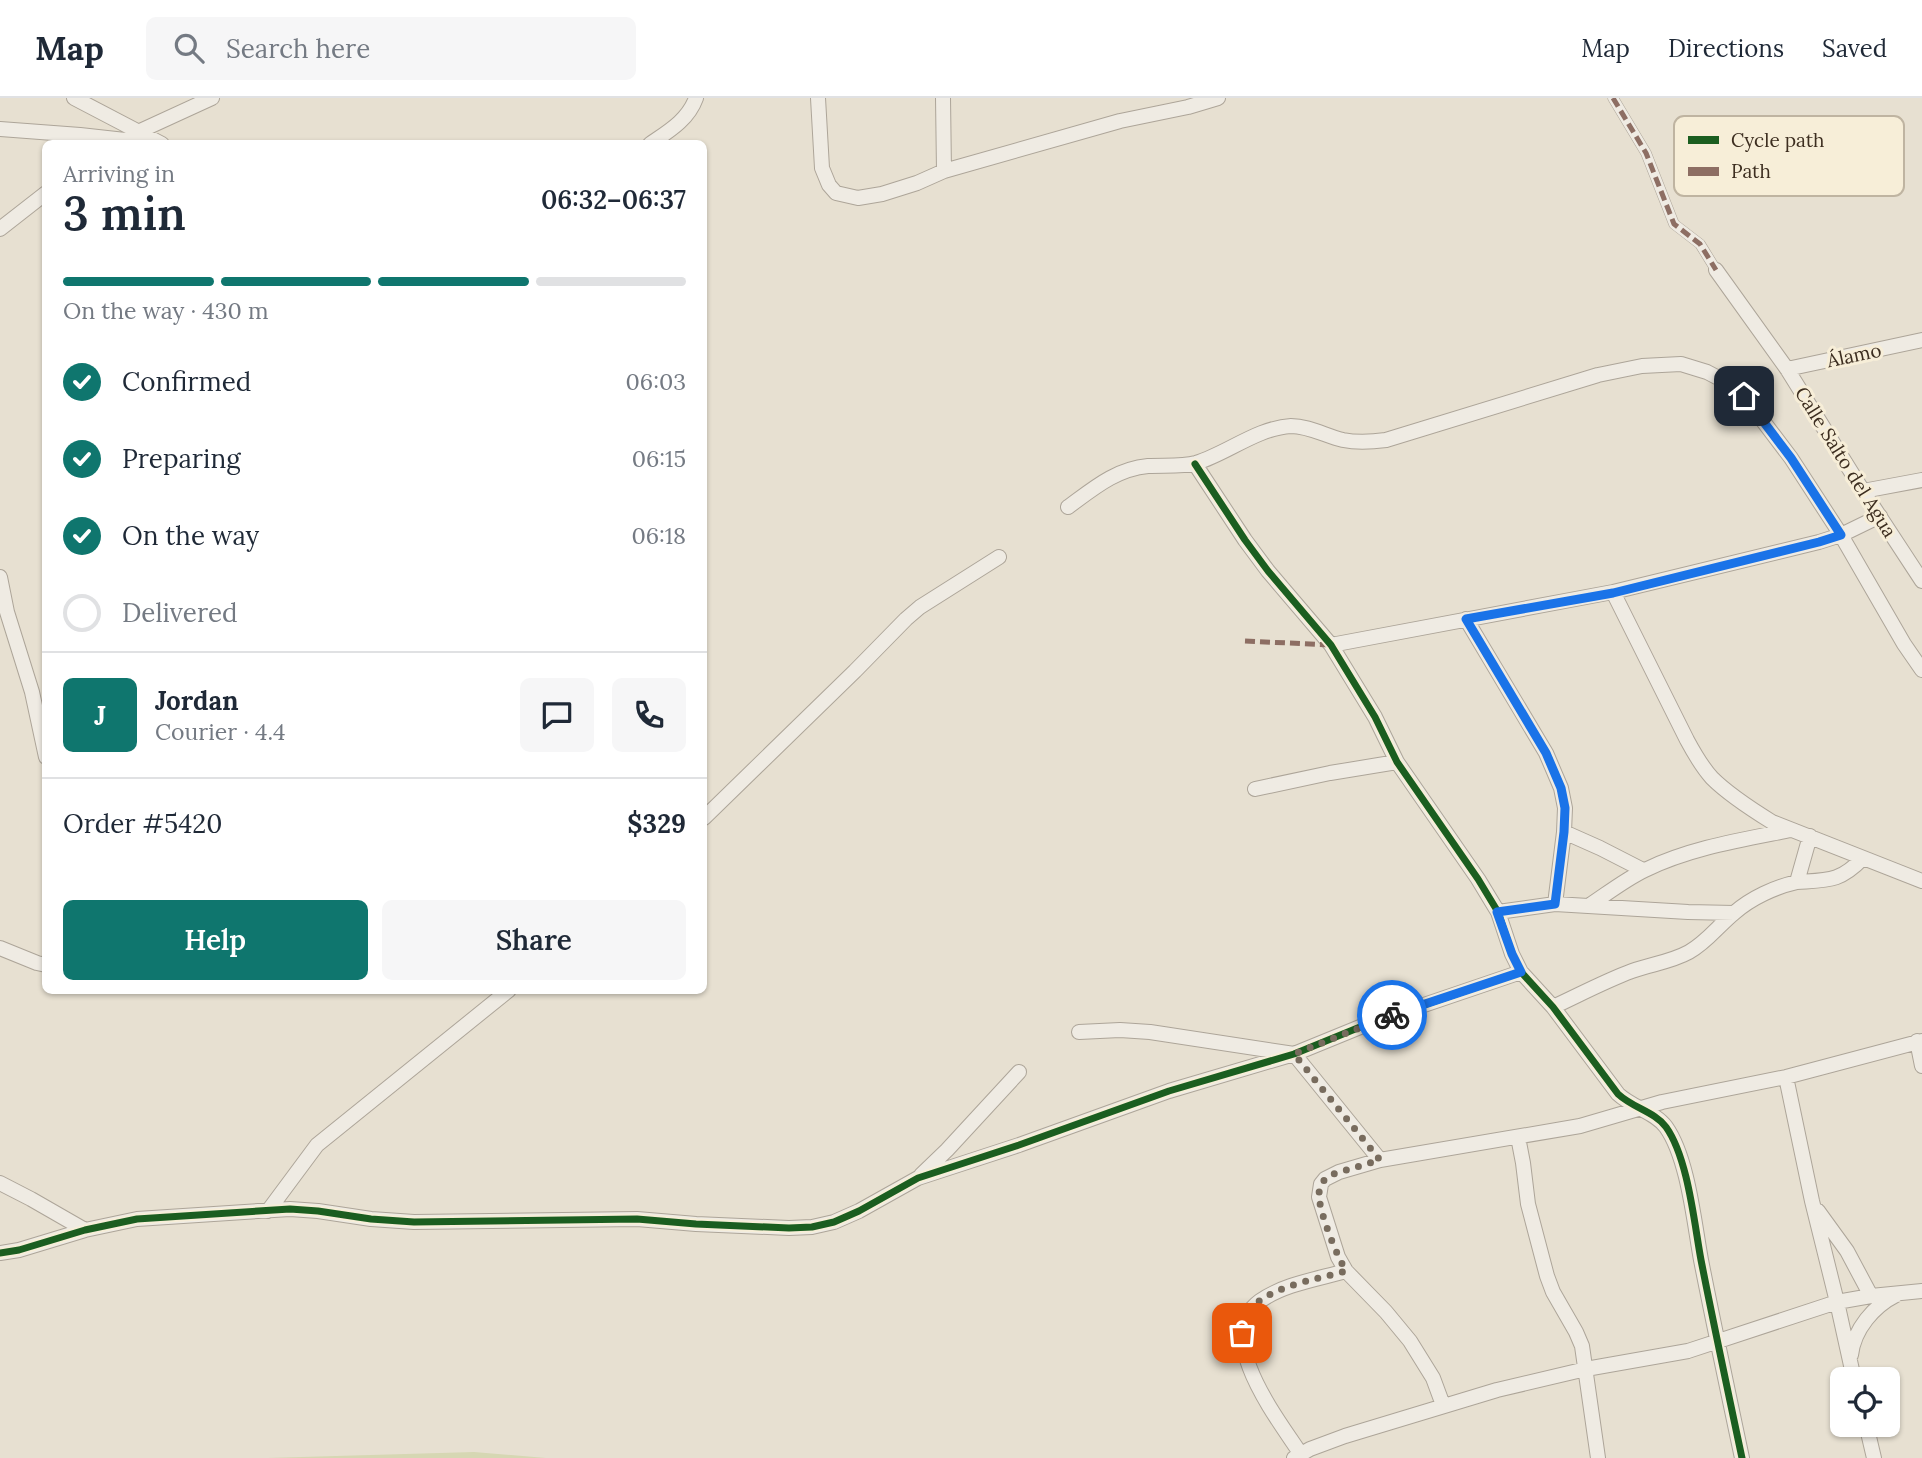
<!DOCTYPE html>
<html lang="en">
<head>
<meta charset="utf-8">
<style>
  :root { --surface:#fff; --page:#f6f6f7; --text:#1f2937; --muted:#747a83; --line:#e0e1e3; --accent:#0f766e }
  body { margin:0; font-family:Lora,serif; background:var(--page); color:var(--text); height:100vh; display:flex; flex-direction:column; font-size:26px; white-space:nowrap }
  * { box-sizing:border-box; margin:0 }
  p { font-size:23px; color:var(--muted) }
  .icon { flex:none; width:38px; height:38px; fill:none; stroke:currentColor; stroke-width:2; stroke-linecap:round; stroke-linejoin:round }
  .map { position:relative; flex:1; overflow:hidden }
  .panel { position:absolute; left:42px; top:42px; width:665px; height:854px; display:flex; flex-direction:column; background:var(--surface); border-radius:10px; box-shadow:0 2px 5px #0004 }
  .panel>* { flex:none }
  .tools { position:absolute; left:1830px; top:1269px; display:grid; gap:14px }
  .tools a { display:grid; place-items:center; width:70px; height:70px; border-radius:10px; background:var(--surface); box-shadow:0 2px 5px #0004; font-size:35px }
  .pin { position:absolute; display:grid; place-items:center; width:60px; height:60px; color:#fff; margin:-30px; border-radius:14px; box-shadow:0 4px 10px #0006 }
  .courier { position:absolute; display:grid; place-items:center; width:70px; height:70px; margin:-35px; border:5px solid #1a73e8; border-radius:50%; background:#fff; color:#222; box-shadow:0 2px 9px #0007 }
  .overview em { font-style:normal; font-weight:600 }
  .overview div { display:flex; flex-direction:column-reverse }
  .overview { display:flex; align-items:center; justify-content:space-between; height:119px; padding:0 21px }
  h1 { font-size:46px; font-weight:600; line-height:52px }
  .bar { display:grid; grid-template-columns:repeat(4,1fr); gap:10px 7px; align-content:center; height:84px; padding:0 21px }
  .bar i { height:9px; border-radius:5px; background:var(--line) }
  .bar .active { background:var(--accent) }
  .bar p { grid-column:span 4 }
  .line { display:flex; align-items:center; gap:18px; padding:0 21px; border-top:2px solid var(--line) }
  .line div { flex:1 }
  .round { display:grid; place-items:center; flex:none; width:74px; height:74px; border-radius:10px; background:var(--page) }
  ol { padding:0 21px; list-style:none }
  li { display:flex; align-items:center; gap:21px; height:77px }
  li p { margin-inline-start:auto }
  li .icon { padding:7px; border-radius:50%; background:var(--accent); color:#fff; stroke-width:4 }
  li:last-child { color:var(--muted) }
  li i { width:38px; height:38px; border:4px solid var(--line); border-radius:50% }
  .cta { display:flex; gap:14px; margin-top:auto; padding:14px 21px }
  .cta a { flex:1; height:80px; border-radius:10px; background:var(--accent); color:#fff; font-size:28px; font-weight:600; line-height:80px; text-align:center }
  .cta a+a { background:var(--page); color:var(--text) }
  header { display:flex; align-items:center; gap:42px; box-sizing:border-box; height:98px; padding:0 35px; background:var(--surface); border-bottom:2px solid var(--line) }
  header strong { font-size:33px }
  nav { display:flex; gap:38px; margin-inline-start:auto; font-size:24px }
  .search { width:490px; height:63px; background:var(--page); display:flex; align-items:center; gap:18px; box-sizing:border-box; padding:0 24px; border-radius:10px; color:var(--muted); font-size:26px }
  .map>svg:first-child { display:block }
  .green { fill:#d6d7b3 }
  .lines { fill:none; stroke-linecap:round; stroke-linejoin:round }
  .pedestrian-casing { stroke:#ada599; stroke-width:11 }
  .minor-casing { stroke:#ada599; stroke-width:16 }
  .pedestrian { stroke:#efebe3; stroke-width:10 }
  .minor { stroke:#efebe3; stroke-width:14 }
  .quiet { stroke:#8d6e63; stroke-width:5; stroke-dasharray:10 5; stroke-linecap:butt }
  .cycleway-casing { stroke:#f7eed8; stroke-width:11 }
  .cycleway { stroke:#1b5e20; stroke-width:7 }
  .done { stroke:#786c5e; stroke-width:7; stroke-dasharray:0 12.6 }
  .route { stroke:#1a73e8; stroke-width:9 }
  .labels { text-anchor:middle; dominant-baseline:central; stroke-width:6; stroke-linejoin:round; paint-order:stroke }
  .street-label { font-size:19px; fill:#3d2e20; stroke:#f7eed8 }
  .key { fill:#f7eed8; stroke:#bfb4a1; stroke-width:2 }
  .key-label { font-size:19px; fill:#3d2e20 }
</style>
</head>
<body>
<header>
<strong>Map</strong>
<div class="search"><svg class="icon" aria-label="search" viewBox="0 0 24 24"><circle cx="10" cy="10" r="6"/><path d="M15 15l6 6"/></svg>Search here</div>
<nav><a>Map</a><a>Directions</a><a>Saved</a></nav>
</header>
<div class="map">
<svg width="1922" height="1360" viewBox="0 0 1922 1360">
  <rect width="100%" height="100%" fill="#e7e0d1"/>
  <path class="green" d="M474,1354L546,1360H267Z"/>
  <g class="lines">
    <g class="pedestrian-casing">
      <path id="pedestrian" d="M1613,0L1646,55L1674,126L1700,146L1716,172"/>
    </g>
    <g class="minor-casing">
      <path id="minor" d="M74,0L162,46
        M818,0L822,70L829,87L836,95L858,100L882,96L917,85L944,73L1120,23L1188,9L1218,0
        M943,0L944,73
        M0,31L80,37L125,42
        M119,46L140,33L212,0
        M650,46C669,33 688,22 696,0
        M0,131L46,95
        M1716,172L1787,271L1863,393L1922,483
        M1787,271L1922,242
        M1195,366L1245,442L1268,473L1331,547L1375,619L1397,664L1478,781L1498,814L1512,856L1521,874L1553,909L1618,996C1633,1010 1655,1014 1666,1029C1688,1060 1694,1124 1701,1162C1714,1228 1728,1294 1742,1360
        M1863,393L1922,382
        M1068,409C1094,390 1116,371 1148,368C1163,367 1182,369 1196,365C1228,355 1257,330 1291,328C1309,328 1326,338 1343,342C1358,345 1371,344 1386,342L1598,277L1642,268L1681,266L1707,274L1728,285L1744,298L1791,360L1841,437L1904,546L1922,572
        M0,479L7,514L32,594L46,659
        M1613,494L1687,642C1694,655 1702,669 1712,680C1729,697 1751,711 1772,724L1922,783
        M1466,521L1546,655L1561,690L1565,710L1564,734L1555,806
        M1331,547L1613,494L1819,444L1841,437L1880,418
        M1255,691L1330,675L1397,664
        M704,720L855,573L906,521L920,509L999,459
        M1564,734L1600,750L1643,772
        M1797,784C1828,782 1840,784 1863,760
        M1590,807C1608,795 1626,781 1645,772C1690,750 1741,742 1791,732
        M1498,814L1555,806L1688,814L1734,815
        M0,850L37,865L46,867
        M1553,909C1579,897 1605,883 1632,873C1651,866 1671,864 1689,854C1707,844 1718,828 1734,815C1751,800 1775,789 1797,784L1810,738
        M1079,934L1120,932L1150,934L1294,956L1380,1062
        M1917,943L1922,968
        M1786,979L1812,1103L1837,1204L1854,1281
        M1518,1039L1523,1065L1528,1106L1547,1178L1553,1194L1576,1234L1582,1248L1598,1360
        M921,1077L947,1052L1019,974
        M0,1085L31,1101L85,1132
        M268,1113L317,1047L509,892
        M1818,1113L1847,1153L1871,1198
        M0,1155L19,1152L85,1132L137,1121L290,1111L318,1113L371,1121L414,1124L637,1121L696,1126L789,1130L812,1129L834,1124L859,1113L918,1080L1019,1047L1169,993L1294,956L1365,927L1521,874
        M1851,1257C1854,1231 1874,1208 1896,1197
        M1443,1307L1433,1280L1410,1243L1386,1214L1346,1173L1338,1159L1319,1099L1321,1086L1325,1081L1339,1074L1380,1062L1580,1028L1662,1004L1786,979L1922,943
        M1866,1326L1874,1360
        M1300,1355C1278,1321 1212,1238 1260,1203C1284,1186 1318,1181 1346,1173
        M1294,1360L1310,1351L1345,1338L1497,1292L1586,1271L1688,1253L1837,1204L1871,1198L1922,1193"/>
    </g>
    <use href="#pedestrian" class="pedestrian"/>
    <use href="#minor" class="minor"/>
    <path class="quiet" d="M1613,0L1646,55L1674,126L1700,146L1716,172
      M1245,543L1331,547"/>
    <g class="cycleway-casing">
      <path id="cycleway" d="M1195,366L1245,442L1268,473L1331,547L1375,619L1397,664L1478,781L1498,814L1512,856L1521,874L1553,909L1618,996C1633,1010 1655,1014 1666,1029C1688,1060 1694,1124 1701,1162C1714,1228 1728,1294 1742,1360
        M0,1155L19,1152L85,1132L137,1121L290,1111L318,1113L371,1121L414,1124L637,1121L696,1126L789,1130L812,1129L834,1124L859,1113L918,1080L1019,1047L1169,993L1294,956L1365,927L1521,874"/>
    </g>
    <use href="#cycleway" class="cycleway"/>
  </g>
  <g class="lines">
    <path class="done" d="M1242,1235C1243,1227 1244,1220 1249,1213C1266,1189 1318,1181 1346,1173C1337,1158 1318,1112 1319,1095C1320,1087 1323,1082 1330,1077L1380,1062L1294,956L1392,917"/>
    <path class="route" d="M1392,917L1521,874L1512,856L1497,814L1555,806L1564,734L1565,710L1561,690L1546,655L1466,521L1613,495L1819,444L1841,437L1791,360L1744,298"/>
  </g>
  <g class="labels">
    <g class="street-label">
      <text transform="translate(1854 257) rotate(-12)">Álamo</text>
      <text transform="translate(1846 364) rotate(58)">Calle Salto del Agua</text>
    </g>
  </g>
  <rect x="1674" y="18" width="230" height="80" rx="10" class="key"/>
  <rect x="1688" y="38" width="31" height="8" fill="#1b5e20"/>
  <rect x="1688" y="69" width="31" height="9" fill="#8d6e63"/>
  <g class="key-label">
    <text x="1731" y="49">Cycle path</text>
    <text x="1731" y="80">Path</text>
  </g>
</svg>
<div class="tools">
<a><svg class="icon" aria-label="locate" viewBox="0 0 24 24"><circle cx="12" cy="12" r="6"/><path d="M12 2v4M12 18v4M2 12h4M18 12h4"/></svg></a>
</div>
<div class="pin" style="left:1242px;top:1235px;background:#ea580c"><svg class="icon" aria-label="bag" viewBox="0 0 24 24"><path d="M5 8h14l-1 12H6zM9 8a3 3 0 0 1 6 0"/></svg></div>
<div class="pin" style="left:1744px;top:298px;background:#1f2937"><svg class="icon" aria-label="home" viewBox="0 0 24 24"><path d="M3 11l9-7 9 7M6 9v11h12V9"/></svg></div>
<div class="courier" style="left:1392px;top:917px"><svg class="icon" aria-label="bike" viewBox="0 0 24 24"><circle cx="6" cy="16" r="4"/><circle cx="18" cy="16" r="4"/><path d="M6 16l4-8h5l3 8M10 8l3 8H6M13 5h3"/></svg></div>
<section class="panel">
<div class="overview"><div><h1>3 min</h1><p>Arriving in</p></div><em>06:32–06:37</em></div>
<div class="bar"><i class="active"></i><i class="active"></i><i class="active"></i><i></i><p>On the way · 430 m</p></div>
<ol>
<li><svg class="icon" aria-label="check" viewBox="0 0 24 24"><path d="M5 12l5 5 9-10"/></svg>Confirmed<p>06:03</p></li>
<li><svg class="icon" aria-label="check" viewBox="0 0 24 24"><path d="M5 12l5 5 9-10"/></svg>Preparing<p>06:15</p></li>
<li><svg class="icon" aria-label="check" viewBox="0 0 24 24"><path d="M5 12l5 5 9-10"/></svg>On the way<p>06:18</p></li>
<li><i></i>Delivered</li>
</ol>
<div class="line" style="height:126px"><b class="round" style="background:var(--accent);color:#fff">J</b><div><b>Jordan</b><p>Courier · 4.4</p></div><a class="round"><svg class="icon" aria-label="chat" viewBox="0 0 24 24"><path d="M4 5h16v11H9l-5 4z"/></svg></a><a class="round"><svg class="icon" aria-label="phone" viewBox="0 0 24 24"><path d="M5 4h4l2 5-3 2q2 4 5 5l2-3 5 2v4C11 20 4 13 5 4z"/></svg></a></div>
<div class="line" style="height:91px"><div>Order #5420</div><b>$329</b></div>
<div class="cta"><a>Help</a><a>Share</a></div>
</section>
</div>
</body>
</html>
